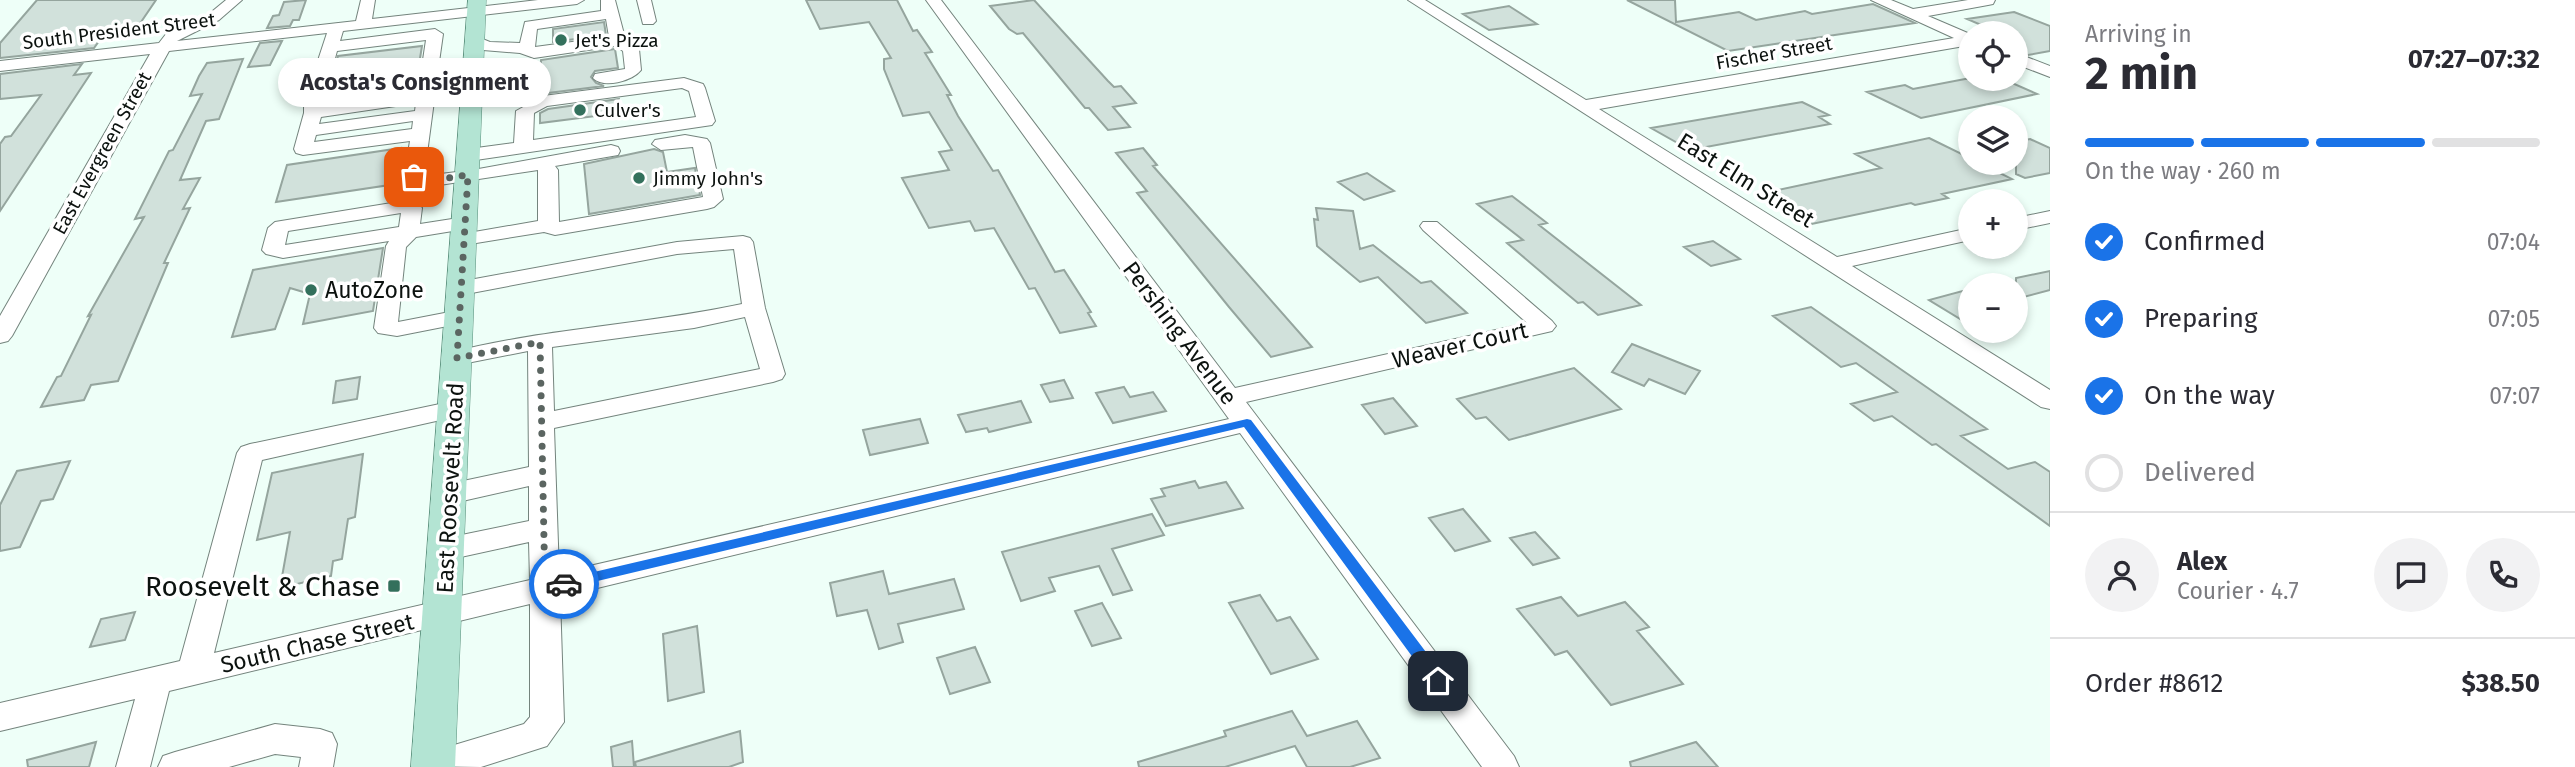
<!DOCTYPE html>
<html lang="en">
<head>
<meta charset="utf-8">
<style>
  :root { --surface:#fff; --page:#f2f2f3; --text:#2b2b33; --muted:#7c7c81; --line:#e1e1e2; --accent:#1a73e8 }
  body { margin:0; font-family:"Fira Sans",sans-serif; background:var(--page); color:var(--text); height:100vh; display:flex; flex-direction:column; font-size:26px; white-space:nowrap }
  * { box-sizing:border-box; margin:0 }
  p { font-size:23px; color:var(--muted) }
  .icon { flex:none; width:38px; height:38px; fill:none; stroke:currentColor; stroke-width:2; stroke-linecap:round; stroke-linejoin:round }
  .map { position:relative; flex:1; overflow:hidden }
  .sheet { display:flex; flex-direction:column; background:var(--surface); width:525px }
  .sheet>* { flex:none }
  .buttons { position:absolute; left:1958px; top:21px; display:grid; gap:14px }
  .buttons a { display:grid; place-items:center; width:70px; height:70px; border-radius:50%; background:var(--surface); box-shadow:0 4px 10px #0003; font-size:35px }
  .pin { position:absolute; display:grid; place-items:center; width:60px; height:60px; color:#fff; margin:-30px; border-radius:14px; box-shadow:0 4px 10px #0006 }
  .courier { position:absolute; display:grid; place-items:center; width:70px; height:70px; margin:-35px; border:5px solid #1a73e8; border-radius:50%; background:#fff; color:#222; box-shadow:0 2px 9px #0007 }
  .bubble { position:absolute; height:49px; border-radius:24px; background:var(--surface); box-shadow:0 4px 10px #0003; font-size:23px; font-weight:700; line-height:49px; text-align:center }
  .headline em { font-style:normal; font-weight:700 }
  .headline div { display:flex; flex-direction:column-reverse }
  .headline { display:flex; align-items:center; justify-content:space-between; height:119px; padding:0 35px }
  h1 { font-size:46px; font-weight:700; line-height:52px }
  .bar { display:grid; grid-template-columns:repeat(4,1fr); gap:10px 7px; align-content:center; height:84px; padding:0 35px }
  .bar i { height:9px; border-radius:5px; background:var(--line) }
  .bar .current { background:var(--accent) }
  .bar p { grid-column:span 4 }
  .line { display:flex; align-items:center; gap:18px; padding:0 35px; border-top:2px solid var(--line) }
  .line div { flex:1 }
  .round { display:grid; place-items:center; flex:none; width:74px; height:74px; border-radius:37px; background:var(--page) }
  ol { padding:0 35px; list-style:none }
  li { display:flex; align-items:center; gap:21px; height:77px }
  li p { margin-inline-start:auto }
  li .icon { padding:7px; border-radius:50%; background:var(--accent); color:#fff; stroke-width:4 }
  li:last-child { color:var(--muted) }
  li i { width:38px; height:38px; border:4px solid var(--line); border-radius:50% }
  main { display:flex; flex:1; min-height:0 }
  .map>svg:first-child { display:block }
  .building { fill:#d1e1db; stroke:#95a59e; stroke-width:2 }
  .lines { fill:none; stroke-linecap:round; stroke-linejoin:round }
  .minor-casing { stroke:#74847d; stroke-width:2 }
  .major-casing { stroke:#588f7b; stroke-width:1 }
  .minor { fill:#fff; fill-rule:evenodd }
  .major { fill:#b3e4d3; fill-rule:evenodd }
  .route { fill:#1a73e8 }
  .done { stroke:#5b6561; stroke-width:7; stroke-dasharray:0 12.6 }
  .poi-dot { fill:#33705c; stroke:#fff; stroke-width:2.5 }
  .labels { text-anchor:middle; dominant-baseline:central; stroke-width:7; stroke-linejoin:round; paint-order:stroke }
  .far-street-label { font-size:19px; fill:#0c120f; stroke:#fff }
  .far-poi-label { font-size:19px; fill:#0c120f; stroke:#fff; text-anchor:start }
  .street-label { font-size:23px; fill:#0c120f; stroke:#fff }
  .poi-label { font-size:23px; fill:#0c120f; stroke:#fff; text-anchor:start }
  .near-poi-label { font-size:28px; fill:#0c120f; stroke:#fff; text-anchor:end }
</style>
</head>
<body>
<main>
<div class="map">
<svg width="2050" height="767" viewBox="0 0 2050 767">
  <rect width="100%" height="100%" fill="#eefff8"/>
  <path class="building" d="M37,0H156L141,22L123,33L104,34L94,48L0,58V43Z
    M306,0L299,20H293L290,26L267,28L273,16L279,15L284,2Z
    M806,0H897L913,31L917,30L932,52L925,53L951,95H947L958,116L993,171L998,170L1055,272L1064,270L1091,312L1088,313L1096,326L1060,333L1035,288L1029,289L994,228L975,231L970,221L929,228L902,178L949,170L939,152L952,150L929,112L903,116L884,69V59L891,58L869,22L820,29Z
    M1034,0L1108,81L1114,87L1121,86L1136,103L1113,107L1130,127L1108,130L1089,108H1085L1023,33L1017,34L1009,29L990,6Z
    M1627,0H1675L1676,22L1739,12L1756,20L1805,11L1812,14L1873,4L1915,23L1728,51Z
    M1509,6L1537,24L1489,30L1463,14Z
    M2014,12L2050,26V51L2028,55L2016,51V33H2000L1967,19Z
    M604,22L606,35L553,42V29Z
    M282,41L270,65L248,67L260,43Z
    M422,46L415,89L326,100L338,56Z
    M615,49L618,68L595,71L591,77L596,83L604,86L540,94L541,60Z
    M243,59L219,119L206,121L180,180L200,178L183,209L190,208L164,263H168L118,381L91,385L84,400L41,407L57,377L61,376L91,315L88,316L144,217L135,219L169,151L173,150L202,94L190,96L199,76L207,63Z
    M82,64L74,75L91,73L0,211V144L5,137L11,136L41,95L0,99V74Z
    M1965,79H2003L2037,94L1921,118L1867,92L1905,85L1913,89Z
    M619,99L620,113L540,123V113L548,109Z
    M1802,102L1829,115L1819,117L1830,124L1690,150L1651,128Z
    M1929,138L1970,158V163H1980L2012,179L1942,194L1948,198L1915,205L1911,203L1807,225L1759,194L1881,168L1855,154Z
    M2030,139L2050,148V173L2025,178L2016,174V142Z
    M401,148L396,184L276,202L287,165Z
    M1143,148L1157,165L1153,166L1312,347L1271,357L1229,307L1137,193L1147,191L1116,153Z
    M654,149L663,152L667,172L695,168L700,195L589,214L584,164Z
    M1367,173L1394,191L1364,200L1338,182Z
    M1512,196L1547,223L1539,225L1641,305L1598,315L1583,302L1578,303L1554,283L1507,243L1523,240L1477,204Z
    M1316,208L1353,211L1360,249L1373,245L1421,283L1431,281L1467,313L1426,323L1378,277L1360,282L1317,246L1314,219L1318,220Z
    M1713,241L1740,259L1711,266L1684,247Z
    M383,248L373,311L303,324L310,294L290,288L275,329L232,337L253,270Z
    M2050,271V290L2016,299V278Z
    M1970,289V325L1929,300Z
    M1811,307L1987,429L1961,436L2008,469L2035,462L2050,472V526L1936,444L1932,445L1892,416L1874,421L1851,404L1897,392L1856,363L1841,367L1773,316Z
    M1632,344L1700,371L1685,394L1649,379L1644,386L1612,372Z
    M1574,368L1621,409L1509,440L1486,417L1476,419L1457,399Z
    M360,377L357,399L333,403L336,381Z
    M1064,380L1073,398L1050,402L1041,385Z
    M1124,387L1130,397L1153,392L1166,411L1113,423L1096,393Z
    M1393,398L1417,426L1385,434L1362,405Z
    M1021,401L1031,422L989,432L987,428L966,432L958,415Z
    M920,419L928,443L870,455L863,430Z
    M363,454L355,517L348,519L342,559L333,561L331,576L280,588L290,532L257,540L272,473Z
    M70,461L53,499L41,501L20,547L0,551V505L17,471Z
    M1195,481L1199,488L1226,482L1243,508L1166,526L1151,499L1165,496L1161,489Z
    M1463,509L1490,541L1455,551L1429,518Z
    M1152,514L1164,535L1112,549L1132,590L1113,595L1099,566L1049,578L1055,591L1021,601L1002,552Z
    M1535,532L1559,558L1533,565L1510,538Z
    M883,571L889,594L954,579L964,609L898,624L903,642L879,649L867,610L837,616L830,583Z
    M1260,595L1277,621L1290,617L1318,659L1271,674L1229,603Z
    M1561,597L1578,616L1625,602L1649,627L1637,631L1683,684L1611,705L1567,651L1555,655L1517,609Z
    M1102,603L1121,638L1092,646L1075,611Z
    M135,612L125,640L90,647L101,619Z
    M697,626L704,692L668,701L663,634Z
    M975,647L990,682L950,694L937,658Z
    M1292,711L1307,736L1357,721L1380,758L1350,767H1307L1295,746L1225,767H1139L1138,762L1226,736L1224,731Z
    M740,731L743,762L729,767H636L635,762Z
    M632,741L634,767H613L611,747Z
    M96,742L89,767H28L27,760Z
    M1696,742L1718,767H1631L1630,762Z"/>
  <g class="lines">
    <g class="minor-casing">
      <path id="minor" d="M226,0H242L219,20L177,41L356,21L361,0H375L372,19L538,0H584L577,4L343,31L340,41L435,29L443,34L435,90L519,78L527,83L519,88L434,101L424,176L473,170L611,145L618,147L620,151L618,155L555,166L558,170L559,222L703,197L693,147L661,150L652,144L655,140L685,135L707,139L710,143L723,199L714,207L707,209L555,235L544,232L464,245L457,243L454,239L457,235L538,221V170L420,188L413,186L404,177L410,141L303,155L296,153L294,149L304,113V103L327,33L169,51L12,336L8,341L0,343V316L150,54L0,71V61L159,43L166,34L209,14ZM426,40L418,93L322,106L337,51ZM416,103L415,111L319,124L321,117ZM413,121L412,129L314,142L316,135Z
        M601,0H615L625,38L639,49L641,70C632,81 604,89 593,78L595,74L625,69L623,51L615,46L534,58L520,53L483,50L467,41L475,36L490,42L520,43L525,22L601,11ZM606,19L609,37L535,47L537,29Z
        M637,0H651L656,21L653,24H643Z
        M926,0H941L1235,388L1527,323L1423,230L1420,226L1423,222H1437L1552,321L1556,326L1552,331L1246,402L1514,756L1519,767H1482L1240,433L560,597L564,722L547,746L481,767L416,766L421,755L524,724L530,717V604L169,691L150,767H116L135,699L0,731V703L180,661L237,453L241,447L250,444L454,401L463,403L467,409L463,415L454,417L262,460L214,653L530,580L529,542L447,560L437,557L433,549L437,541L447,538L529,521V486L449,504L439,501L435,494L439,487L449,484L529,467L528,351L457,365L449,363L445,358L449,353C545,328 645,325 742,304L734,249L677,254L461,295L453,293L450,288L453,283L677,242L743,236L750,238L753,242L765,308L785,374L782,379L773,382L554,428L559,573L1229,419ZM745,317L760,369L554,411L552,347L694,328Z
        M1408,0H1425L1586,100L1954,38L1871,0H1891L1913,9L1968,0H1995L1993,4L1988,5L1928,16L1970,34V45L1599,109L1837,257L1970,228V240L1852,266L2050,390V409L2041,407Z
        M2016,53L2050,66V77L2016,64Z
        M684,78L703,84L705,88L715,121L712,125L469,161L460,155L469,149L514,143L516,111L543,96ZM682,88L689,91L696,117L533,140L534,113L547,106Z
        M410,200L417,202L422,208L420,224L465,217L472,219L475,223L472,227L465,229L416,237L406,247L398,322L460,310L468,312L471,317L468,322L397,336L378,333L374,328L386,246L389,241L283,258L266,254L262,250L268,228L275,222ZM401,213L399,227L285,245L288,231Z
        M2050,211V223L2016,230V218Z
        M275,724L320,729L332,733L337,744L333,767H299L301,757L275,754L229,767H158L163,756L175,752Z"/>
    </g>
    <g class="major-casing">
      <path id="major" d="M468,0H486L455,767H411Z"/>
    </g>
    <use href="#minor" class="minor"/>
    <use href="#major" class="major"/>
  </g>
  <path class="route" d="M1247,419L1251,420L1444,676L1446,681L1444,685H1433L1244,427L564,589L557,584L564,579Z"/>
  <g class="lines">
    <path class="done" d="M414,177L420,182L468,175L457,358L540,342L545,589L564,584"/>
  </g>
  <g class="poi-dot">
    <circle cx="561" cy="40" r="7"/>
    <circle cx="580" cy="110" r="7"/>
    <circle cx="639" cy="178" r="7"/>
    <circle cx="311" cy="290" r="7"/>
    <rect x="387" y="579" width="14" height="14" rx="3.5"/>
  </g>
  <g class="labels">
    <g class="far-street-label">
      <text transform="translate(119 31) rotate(-7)">South President Street</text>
      <text transform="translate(1774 53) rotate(-10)">Fischer Street</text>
      <text transform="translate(102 153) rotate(-61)">East Evergreen Street</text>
    </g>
    <g class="far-poi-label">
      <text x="575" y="40">Jet's Pizza</text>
      <text x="594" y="110">Culver's</text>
      <text x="653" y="178">Jimmy John's</text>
    </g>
    <g class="street-label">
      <text transform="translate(1746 180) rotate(32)">East Elm Street</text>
      <text transform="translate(1180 333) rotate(53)">Pershing Avenue</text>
      <text transform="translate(1460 345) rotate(-13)">Weaver Court</text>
      <text transform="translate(450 488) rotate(-87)">East Roosevelt Road</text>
      <text transform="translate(317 643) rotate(-13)">South Chase Street</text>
    </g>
    <g class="poi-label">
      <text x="325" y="290">AutoZone</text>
    </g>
    <g class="near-poi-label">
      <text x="380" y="586">Roosevelt &amp; Chase</text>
    </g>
  </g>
</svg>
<div class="buttons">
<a><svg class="icon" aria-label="locate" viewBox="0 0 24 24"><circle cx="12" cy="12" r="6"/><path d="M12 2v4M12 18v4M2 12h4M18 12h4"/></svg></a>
<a><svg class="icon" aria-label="layers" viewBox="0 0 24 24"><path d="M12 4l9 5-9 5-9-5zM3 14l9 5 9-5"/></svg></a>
<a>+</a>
<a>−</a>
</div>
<div class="pin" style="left:414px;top:177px;background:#ea580c"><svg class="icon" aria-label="bag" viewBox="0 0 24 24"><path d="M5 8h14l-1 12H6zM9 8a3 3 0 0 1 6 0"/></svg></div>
<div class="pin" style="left:1438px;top:681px;background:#1f2937"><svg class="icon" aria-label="home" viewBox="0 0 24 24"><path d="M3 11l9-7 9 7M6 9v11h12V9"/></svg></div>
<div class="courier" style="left:564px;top:584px"><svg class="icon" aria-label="car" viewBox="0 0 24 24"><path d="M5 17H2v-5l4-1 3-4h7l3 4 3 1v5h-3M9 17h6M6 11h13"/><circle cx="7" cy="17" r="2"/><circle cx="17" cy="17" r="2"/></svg></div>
<div class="bubble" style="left:278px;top:58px;width:273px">Acosta's Consignment</div>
</div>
<section class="sheet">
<div class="headline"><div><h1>2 min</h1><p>Arriving in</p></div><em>07:27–07:32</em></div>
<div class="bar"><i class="current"></i><i class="current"></i><i class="current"></i><i></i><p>On the way · 260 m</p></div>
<ol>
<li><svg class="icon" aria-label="check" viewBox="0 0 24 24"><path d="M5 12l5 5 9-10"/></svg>Confirmed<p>07:04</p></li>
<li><svg class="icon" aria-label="check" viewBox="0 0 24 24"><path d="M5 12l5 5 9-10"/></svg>Preparing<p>07:05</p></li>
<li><svg class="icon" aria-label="check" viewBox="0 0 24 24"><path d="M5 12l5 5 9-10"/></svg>On the way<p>07:07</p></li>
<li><i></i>Delivered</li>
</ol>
<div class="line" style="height:126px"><a class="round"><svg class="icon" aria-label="person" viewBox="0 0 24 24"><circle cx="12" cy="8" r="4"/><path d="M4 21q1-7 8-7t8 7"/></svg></a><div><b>Alex</b><p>Courier · 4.7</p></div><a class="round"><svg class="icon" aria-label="chat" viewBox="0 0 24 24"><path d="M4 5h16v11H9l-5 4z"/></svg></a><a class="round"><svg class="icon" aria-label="phone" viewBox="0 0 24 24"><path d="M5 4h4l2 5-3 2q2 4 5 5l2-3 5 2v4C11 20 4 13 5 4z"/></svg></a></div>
<div class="line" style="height:91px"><div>Order #8612</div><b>$38.50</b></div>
</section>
</main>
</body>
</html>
